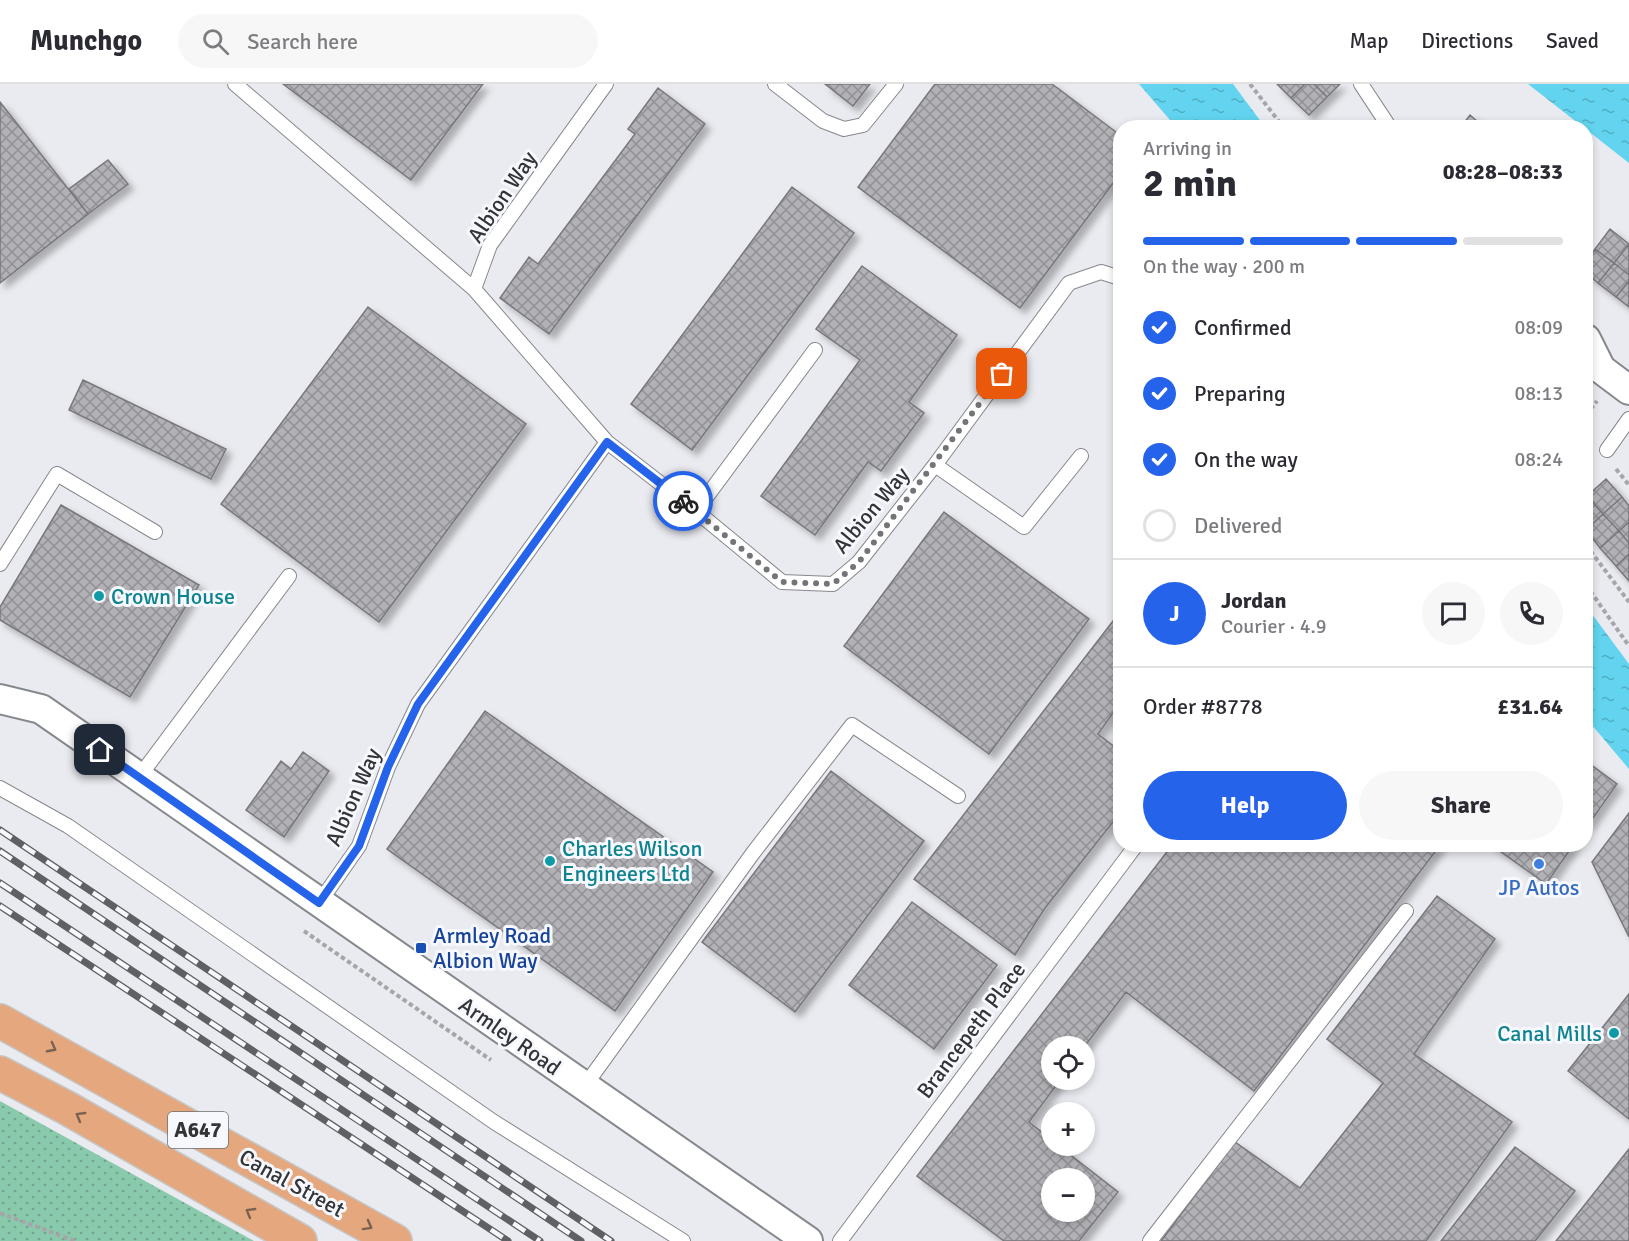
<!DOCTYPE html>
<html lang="en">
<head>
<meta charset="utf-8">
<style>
  :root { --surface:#fff; --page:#f7f7f7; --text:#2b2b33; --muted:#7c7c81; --line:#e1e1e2; --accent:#2563eb }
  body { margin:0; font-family:Signika,sans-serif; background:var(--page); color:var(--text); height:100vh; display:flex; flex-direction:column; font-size:22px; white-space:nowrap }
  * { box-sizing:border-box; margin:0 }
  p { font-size:20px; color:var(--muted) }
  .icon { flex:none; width:33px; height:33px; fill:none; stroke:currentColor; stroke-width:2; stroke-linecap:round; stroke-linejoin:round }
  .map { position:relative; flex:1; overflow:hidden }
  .drawer { position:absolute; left:1113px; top:36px; width:480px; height:732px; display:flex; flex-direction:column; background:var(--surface); border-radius:24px; box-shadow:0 3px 9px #0003 }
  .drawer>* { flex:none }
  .fabs { position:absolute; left:1041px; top:952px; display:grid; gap:12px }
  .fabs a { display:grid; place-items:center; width:54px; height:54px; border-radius:50%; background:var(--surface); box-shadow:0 3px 9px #0003; font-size:30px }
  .pin { position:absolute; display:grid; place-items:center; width:51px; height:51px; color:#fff; margin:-26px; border-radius:12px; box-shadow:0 3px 9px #0006 }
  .courier { position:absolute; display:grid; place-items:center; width:60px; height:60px; margin:-30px; border:4px solid #2563eb; border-radius:50%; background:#fff; color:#222; box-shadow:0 2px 8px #0007 }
  .overview em { font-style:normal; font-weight:700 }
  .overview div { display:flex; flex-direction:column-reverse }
  .overview { display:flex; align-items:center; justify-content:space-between; height:102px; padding:0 30px }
  h1 { font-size:39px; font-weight:700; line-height:45px }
  .bar { display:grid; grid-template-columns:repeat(4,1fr); gap:9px 6px; align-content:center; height:72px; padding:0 30px }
  .bar i { height:8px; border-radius:4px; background:var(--line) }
  .bar .selected { background:var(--accent) }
  .bar p { grid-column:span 4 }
  .line { display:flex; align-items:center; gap:15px; padding:0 30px; border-top:2px solid var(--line) }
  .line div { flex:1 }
  .round { display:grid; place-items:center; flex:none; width:63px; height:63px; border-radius:32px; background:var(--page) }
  ol { padding:0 30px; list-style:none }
  li { display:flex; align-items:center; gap:18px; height:66px }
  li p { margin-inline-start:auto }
  li .icon { padding:6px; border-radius:50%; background:var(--accent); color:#fff; stroke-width:4 }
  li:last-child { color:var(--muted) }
  li i { width:33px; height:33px; border:3px solid var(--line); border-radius:50% }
  .cta { display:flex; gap:12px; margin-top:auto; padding:12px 30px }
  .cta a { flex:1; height:69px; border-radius:36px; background:var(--accent); color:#fff; font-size:24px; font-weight:700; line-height:69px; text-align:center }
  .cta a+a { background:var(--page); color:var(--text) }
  header { display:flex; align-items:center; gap:36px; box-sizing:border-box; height:84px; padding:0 30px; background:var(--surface); border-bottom:2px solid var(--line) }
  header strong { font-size:28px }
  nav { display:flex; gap:33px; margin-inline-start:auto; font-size:21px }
  .search { width:420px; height:54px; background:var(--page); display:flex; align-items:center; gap:15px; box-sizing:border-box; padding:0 21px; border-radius:33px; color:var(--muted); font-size:22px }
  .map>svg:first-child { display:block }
  .park { fill:url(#park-dots) }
  .water { fill:url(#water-ripples) }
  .building { fill:url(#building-cross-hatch); stroke:#78777c; stroke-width:1.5; fill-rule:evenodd; filter:url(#shadow) }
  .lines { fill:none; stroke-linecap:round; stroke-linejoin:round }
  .lane-casing { stroke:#85888c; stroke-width:16 }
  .street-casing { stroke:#85888c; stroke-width:32 }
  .primary-casing { stroke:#c6c6c7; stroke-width:36 }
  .path { stroke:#a4a6a9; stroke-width:4; stroke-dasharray:4.5 3; stroke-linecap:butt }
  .lane { stroke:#fff; stroke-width:14 }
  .street { stroke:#fff; stroke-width:28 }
  .primary { stroke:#e5a77d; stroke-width:33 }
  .rail-casing { stroke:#5f6063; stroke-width:7 }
  .rail { stroke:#f6f8fd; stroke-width:4.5; stroke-dasharray:14; stroke-linecap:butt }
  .oneway { stroke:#7a6252 }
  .done { stroke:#737477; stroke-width:6; stroke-dasharray:0 10.8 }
  .route { stroke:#2563eb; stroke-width:8 }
  .culture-dot { fill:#0f9aa8; stroke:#f6f8fd; stroke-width:2 }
  .shop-dot { fill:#3f7fe0; stroke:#f6f8fd; stroke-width:2 }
  .transit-dot { fill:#1a4fb4; stroke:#f6f8fd; stroke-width:2 }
  .labels { text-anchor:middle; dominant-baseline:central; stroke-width:6; stroke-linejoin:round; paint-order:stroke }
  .shield { fill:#f6f8fd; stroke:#6e6f72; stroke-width:1.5 }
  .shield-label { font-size:21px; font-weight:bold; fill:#333436 }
  .street-label { font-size:22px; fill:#333436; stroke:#f6f8fd }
  .culture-label { font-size:22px; fill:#0d838f; stroke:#f6f8fd; text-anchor:start }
  .shop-label { font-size:22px; fill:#366cbe; stroke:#f6f8fd }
  .transit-label { font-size:22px; fill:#164399; stroke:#f6f8fd; text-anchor:start }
</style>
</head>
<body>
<header>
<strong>Munchgo</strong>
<div class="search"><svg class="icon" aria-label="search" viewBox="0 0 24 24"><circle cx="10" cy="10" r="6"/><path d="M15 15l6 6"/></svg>Search here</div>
<nav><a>Map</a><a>Directions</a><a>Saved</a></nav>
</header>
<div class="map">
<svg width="1629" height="1157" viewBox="0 0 1629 1157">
  <defs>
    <pattern id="park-dots" width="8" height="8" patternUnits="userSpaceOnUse" patternTransform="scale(1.5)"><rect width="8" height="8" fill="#89caac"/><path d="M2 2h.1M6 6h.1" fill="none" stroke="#71a58d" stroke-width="1.8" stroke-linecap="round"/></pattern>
    <pattern id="water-ripples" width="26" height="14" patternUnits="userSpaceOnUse" patternTransform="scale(1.5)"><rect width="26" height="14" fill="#62d4ef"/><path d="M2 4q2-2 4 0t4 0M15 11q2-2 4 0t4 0" fill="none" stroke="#51adc2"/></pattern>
    <pattern id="building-cross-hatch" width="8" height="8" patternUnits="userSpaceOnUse" patternTransform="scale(1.5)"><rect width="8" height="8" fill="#b2b1b6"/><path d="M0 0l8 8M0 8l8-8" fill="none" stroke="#919195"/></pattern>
    <filter id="shadow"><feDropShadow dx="5.5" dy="5.5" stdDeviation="3" flood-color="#0004"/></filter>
  </defs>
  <rect width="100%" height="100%" fill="#e9ebf0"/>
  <path class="park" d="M0,1017L254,1157H0Z"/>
  <path class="water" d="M1139,0H1233L1265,43H1176Z
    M1528,0H1629V79Z
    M1586,522L1629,580V685L1586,634Z"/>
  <path class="building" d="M283,0H483L411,96Z
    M825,0H870L853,22Z
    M935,0H1052L1120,51V90L1020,224L858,103Z
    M1277,0H1305L1291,14Z
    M1305,0H1314L1327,13L1309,31L1291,14Z
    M1314,0H1340L1327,13Z
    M658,4L705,40L549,250L500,214L529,173L538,180L635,50L628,45Z
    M0,18L88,130L0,199Z
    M1470,31L1485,44H1460Z
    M108,76L128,100L88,130L69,105Z
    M792,103L854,149L692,366L631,320Z
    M1610,145L1629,160L1614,179L1595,165Z
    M1629,160V191L1614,179Z
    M1595,165L1614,179L1598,199L1586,189V178Z
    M1614,179L1629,191V197L1616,213L1598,199Z
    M862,182L957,251L909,318L924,329L881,387L868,378L815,451L761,412L860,276L816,245Z
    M1629,197V223L1616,213Z
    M368,223L526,340L379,538L221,420Z
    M83,296L226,365L211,395L69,326Z
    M1606,395L1622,413L1603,430L1587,412Z
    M1587,412L1603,430L1586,446V414Z
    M1622,413L1629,422V438L1619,447L1603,430Z
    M61,421L199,501L130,613L0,536V523Z
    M944,428L1089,535L989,670L844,562Z
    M1603,430L1619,447L1600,464L1586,446Z
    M1629,438V459L1619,447Z
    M1619,447L1629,459V470L1616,482L1600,464Z
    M1629,470V497L1616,482Z
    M1120,528V619L1098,650L1120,667V729L1045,824L1015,871L914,795Z
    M485,627L713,788L615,927L387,765Z
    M303,668L329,687L284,753L246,726L281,677L291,685Z
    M1586,677L1617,700L1586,744Z
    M831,687L924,757L795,928L702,858Z
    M1629,729V853L1592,778Z
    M1173,760H1441L1254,1007L1126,908L1084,963H1052V996H1060L1029,1038L1052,1056V1062H1059L1118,1108L1079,1157H1004L917,1092ZM1052,1095H1084V1128H1052Z
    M1490,760H1574L1546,800Z
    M1437,812L1495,855L1414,970L1512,1038L1426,1157H1161L1235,1058L1300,1104L1383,999L1327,955Z
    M912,818L997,881L934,965L849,901Z
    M1629,910V1035L1568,987Z
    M1515,1063L1575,1107L1535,1157H1441Z
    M1629,1065V1157H1556Z"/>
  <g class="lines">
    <g class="lane-casing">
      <path id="lane" d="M235,0L474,205
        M775,0L823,37L844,45L863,41L896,0
        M1361,0L1390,44
        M607,358L696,427L782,498L833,500L859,478L935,381L1069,199L1101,188L1120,194
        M1607,366L1629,335
        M935,381L1024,443L1081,372
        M696,427L815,266
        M0,480L57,390L155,448
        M139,693L289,492
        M0,704L68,742L494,1038L683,1157
        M319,819L359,762L388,683L418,620L607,358L474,205L490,161L606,0
        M584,1003L753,769L852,641L958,712
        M840,1157L1137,760
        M1150,1157L1406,827"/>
    </g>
    <g class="street-casing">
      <path id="street" d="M1586,255L1601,285L1629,306
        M0,615L41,625L808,1157"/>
    </g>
    <g class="primary-casing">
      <path id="primary" d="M0,937L395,1157
        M0,989L67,1024L300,1157"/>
    </g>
    <path class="path" d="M1250,0L1284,44
      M1586,331L1597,317
      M1616,385L1629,401
      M1586,461L1629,518
      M1586,501L1629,562
      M304,847L491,976
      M0,1129L75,1157"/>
    <use href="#lane" class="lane"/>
    <use href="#street" class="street"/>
    <use href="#primary" class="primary"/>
    <g class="rail-casing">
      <path id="rail" d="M0,746L611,1157
        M0,767L581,1157
        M0,799L540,1157
        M0,822L508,1157"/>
    </g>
    <use href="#rail" class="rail"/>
  </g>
  <defs><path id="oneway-chevron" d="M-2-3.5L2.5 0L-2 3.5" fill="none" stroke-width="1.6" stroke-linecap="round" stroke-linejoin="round" transform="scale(1.5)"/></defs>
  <g class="oneway">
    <use href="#oneway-chevron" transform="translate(52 964) rotate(28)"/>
    <use href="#oneway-chevron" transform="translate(80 1032) rotate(-150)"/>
    <use href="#oneway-chevron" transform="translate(250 1128) rotate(-150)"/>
    <use href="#oneway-chevron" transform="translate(368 1142) rotate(29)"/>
  </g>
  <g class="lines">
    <path class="done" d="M683,417L782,498L833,500L859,478L1002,290"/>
    <path class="route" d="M100,666L319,819L359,762L388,683L418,620L607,358L683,417"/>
  </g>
  <g class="culture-dot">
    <circle cx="99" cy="512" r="6"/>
    <circle cx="550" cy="777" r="6"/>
    <circle cx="1614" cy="949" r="6"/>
  </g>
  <circle class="shop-dot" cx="1539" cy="780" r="6"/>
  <rect class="transit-dot" x="415" y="858" width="12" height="12" rx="3"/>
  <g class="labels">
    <rect class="shield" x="168" y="1028" width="60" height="36" rx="4.5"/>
    <g class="shield-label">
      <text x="198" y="1046">A647</text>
    </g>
    <g class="street-label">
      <text transform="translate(502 113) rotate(-56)">Albion Way</text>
      <text transform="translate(871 426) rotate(-50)">Albion Way</text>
      <text transform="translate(353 713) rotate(-66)">Albion Way</text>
      <text transform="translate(971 946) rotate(-53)">Brancepeth Place</text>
      <text transform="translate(510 952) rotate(35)">Armley Road</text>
      <text transform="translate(292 1099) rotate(29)">Canal Street</text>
    </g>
    <g class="culture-label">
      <text x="111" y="512">Crown House</text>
      <text x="562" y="764">Charles Wilson<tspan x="562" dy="25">Engineers Ltd</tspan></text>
      <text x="1602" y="949" text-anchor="end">Canal Mills</text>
    </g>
    <g class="shop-label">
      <text x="1539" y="803">JP Autos</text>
    </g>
    <g class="transit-label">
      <text x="433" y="851">Armley Road<tspan x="433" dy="25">Albion Way</tspan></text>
    </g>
  </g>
</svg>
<div class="fabs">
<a><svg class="icon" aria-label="locate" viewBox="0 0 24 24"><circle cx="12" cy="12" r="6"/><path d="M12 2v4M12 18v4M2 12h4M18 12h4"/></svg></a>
<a>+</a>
<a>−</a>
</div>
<div class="pin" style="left:1002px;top:290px;background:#ea580c"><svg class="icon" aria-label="bag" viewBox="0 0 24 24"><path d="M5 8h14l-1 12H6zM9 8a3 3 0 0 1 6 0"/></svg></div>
<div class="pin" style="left:100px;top:666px;background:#1f2937"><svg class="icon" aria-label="home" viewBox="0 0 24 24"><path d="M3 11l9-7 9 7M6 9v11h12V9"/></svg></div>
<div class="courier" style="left:683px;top:417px"><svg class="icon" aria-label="bike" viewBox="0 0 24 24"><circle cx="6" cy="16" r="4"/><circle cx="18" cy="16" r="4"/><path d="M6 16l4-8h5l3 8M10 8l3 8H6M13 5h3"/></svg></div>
<section class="drawer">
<div class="overview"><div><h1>2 min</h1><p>Arriving in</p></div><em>08:28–08:33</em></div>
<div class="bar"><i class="selected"></i><i class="selected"></i><i class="selected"></i><i></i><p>On the way · 200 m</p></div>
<ol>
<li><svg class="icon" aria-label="check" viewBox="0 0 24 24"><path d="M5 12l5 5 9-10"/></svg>Confirmed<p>08:09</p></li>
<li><svg class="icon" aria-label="check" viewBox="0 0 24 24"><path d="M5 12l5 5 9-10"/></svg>Preparing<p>08:13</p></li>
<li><svg class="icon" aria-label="check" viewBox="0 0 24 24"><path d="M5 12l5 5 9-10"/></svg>On the way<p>08:24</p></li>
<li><i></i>Delivered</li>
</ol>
<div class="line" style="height:108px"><b class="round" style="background:var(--accent);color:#fff">J</b><div><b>Jordan</b><p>Courier · 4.9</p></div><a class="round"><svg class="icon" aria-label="chat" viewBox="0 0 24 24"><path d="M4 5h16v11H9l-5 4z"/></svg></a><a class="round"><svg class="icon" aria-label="phone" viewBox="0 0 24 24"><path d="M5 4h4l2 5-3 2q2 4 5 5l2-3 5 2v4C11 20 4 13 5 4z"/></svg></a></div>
<div class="line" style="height:78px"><div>Order #8778</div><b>£31.64</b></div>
<div class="cta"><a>Help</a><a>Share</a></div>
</section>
</div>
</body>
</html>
